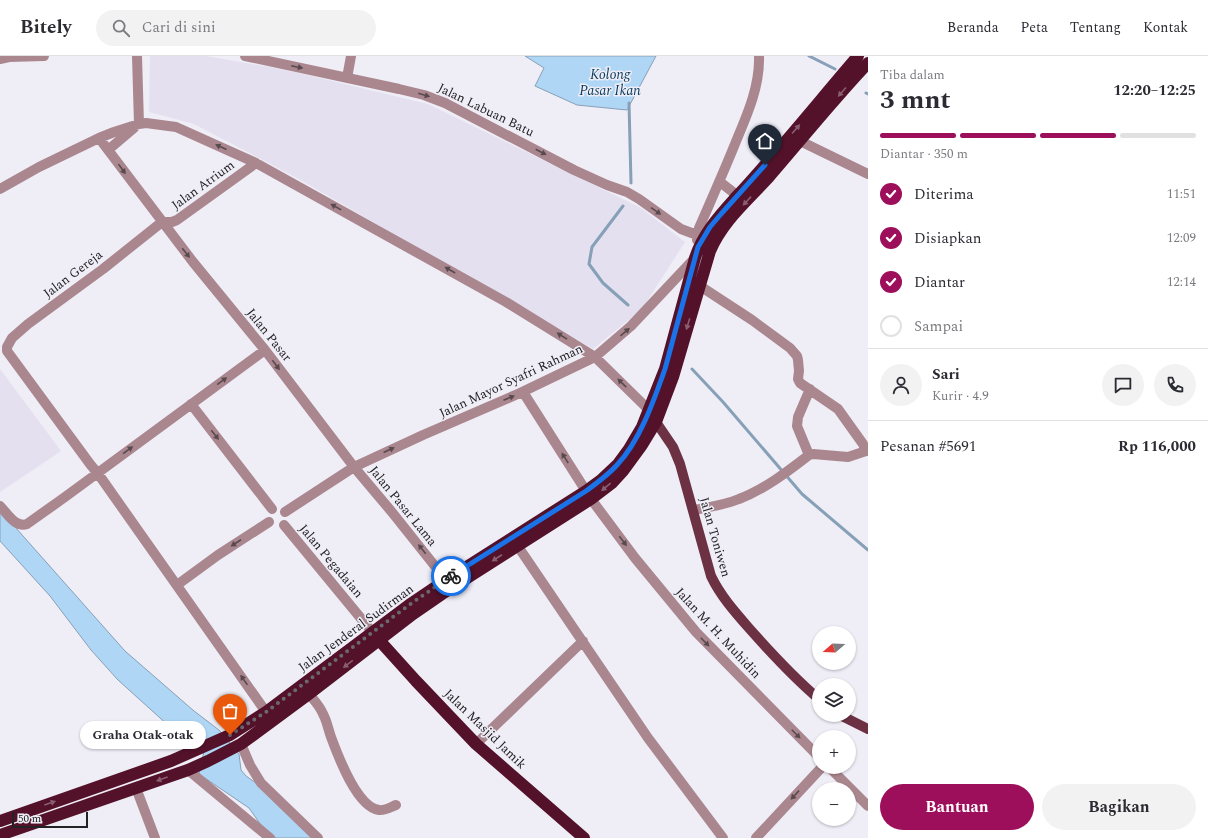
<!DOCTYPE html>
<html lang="id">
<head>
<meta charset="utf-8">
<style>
  :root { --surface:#fff; --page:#f2f2f3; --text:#2b2b33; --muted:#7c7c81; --line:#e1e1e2; --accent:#9e0f5b }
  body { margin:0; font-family:Spectral,serif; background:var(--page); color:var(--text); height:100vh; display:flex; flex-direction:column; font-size:15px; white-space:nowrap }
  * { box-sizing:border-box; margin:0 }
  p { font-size:13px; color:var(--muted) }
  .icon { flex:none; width:22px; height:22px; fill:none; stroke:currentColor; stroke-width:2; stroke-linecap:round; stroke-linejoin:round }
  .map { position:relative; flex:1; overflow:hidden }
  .panel { display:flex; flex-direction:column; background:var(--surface); width:340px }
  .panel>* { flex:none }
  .needle { width:26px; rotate:251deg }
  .controls { position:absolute; left:812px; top:570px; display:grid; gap:8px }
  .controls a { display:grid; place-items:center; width:44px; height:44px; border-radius:50%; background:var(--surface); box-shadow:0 1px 3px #0004; font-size:20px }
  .scale { position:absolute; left:12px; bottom:10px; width:76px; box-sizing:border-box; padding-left:4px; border:2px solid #232225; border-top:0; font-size:11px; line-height:14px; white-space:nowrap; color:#232225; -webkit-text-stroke:3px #efedf6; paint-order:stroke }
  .pin { position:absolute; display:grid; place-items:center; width:34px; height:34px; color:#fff; margin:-41px -17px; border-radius:50% 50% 50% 0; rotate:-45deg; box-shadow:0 0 4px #0007 }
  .pin .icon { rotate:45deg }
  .courier { position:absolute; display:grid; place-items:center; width:40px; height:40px; margin:-20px; border:3px solid #1a73e8; border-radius:50%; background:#fff; color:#222; box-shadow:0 1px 5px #0007 }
  .bubble { position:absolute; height:28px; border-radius:14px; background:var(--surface); box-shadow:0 1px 3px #0004; font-size:13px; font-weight:700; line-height:28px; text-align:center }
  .head em { font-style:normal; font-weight:700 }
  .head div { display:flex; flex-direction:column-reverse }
  .head { display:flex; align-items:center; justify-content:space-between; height:68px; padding:0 12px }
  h1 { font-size:26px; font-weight:700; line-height:30px }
  .bar { display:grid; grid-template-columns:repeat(4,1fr); gap:6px 4px; align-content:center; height:48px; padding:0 12px }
  .bar i { height:5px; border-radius:3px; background:var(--line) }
  .bar .selected { background:var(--accent) }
  .bar p { grid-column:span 4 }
  .line { display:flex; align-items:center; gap:10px; padding:0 12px; border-top:1px solid var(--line) }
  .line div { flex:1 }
  .round { display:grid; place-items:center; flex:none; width:42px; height:42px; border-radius:21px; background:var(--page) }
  ol { padding:0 12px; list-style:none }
  li { display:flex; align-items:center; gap:12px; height:44px }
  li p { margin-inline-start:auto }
  li .icon { padding:4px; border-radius:50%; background:var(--accent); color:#fff; stroke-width:4 }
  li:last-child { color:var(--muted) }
  li i { width:22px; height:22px; border:2px solid var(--line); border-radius:50% }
  .button { display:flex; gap:8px; margin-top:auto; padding:8px 12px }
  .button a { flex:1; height:46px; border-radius:24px; background:var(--accent); color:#fff; font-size:16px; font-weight:700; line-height:46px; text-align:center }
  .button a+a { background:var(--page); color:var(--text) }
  header { display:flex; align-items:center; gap:24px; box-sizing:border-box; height:56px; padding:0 20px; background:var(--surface); border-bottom:1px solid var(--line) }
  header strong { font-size:19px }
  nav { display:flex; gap:22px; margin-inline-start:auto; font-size:14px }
  .search { width:280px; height:36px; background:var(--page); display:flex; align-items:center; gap:10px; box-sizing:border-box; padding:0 14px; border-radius:22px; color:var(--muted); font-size:15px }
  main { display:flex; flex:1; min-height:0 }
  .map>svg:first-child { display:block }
  .built { fill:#e4e0f0 }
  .water { fill:#b0d6f5; stroke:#86a0b7 }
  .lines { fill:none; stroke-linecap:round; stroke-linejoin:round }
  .stream { stroke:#86a0b7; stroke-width:3 }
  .minor { stroke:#aa878f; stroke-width:10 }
  .major { stroke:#6c3244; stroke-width:10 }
  .highway { stroke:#53112a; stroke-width:12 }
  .oneway { fill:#594a4f }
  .oneway2 { fill:#8a5e71 }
  .done { stroke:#6a696e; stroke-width:4; stroke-dasharray:0 7.2 }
  .route { stroke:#1a73e8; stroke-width:5 }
  .labels { text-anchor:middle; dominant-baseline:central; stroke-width:3; stroke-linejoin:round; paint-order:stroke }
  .street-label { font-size:13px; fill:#232225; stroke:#efedf6 }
  .water-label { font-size:14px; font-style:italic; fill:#063a5b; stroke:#efedf6 }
</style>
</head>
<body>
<header>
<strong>Bitely</strong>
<div class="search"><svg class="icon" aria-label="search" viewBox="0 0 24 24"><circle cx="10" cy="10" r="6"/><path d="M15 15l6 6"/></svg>Cari di sini</div>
<nav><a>Beranda</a><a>Peta</a><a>Tentang</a><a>Kontak</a></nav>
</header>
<main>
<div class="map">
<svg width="868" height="782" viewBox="0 0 868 782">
  <rect width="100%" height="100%" fill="#efedf6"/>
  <path class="built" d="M150,0H206L275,12L307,19L428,48L641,152L685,186L642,253L593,293L297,122L194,68L149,56Z
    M0,313L61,395L0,436Z"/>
  <path class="water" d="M525,0H656L627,54L577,49L535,30L544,12Z
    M0,454L125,595L194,655L219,674L239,698L241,714L246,720L256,727L314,782H276L261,769L249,752L199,718L204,695L197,687L189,686L180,680L118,624L91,594L50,540L0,485Z"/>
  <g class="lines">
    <path class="stream" d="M809,0L835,13
      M866,37L868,38
      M629,47L631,127
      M623,150L592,191L589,208L603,227L628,249
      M692,313L723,346L802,438L868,494"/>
    <path class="minor" d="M137,0L139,68
      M245,0L399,33L424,39L445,47L574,114L607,129L627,136L639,143L681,173L697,179
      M0,3L9,1L44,0
      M347,22L351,0
      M99,82L193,206L265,294L354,411L391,455L446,524
      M800,85L868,118
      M108,94L134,72
      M720,126L738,140
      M0,133L39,111L99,82L114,76L139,68L146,67L176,71L256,107L506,246L595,301L649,354
      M162,166L103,213L28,268L12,282L7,291V295L90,408L99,419L266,656
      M162,166H172L177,164L256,107
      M697,184V179L699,172C712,142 725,113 737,83C748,57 760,29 759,0
      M700,230L752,264L790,292L797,300L798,304L799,315L798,323L800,327L838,353L863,388L866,395H868
      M523,336L586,435
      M191,348L272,453
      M809,399L797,370L798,361L810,333
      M809,399L813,398L848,401L866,395
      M591,443L635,502L696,576L819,701
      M0,450C7,457 15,472 27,468L65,441L265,294
      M694,454C708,451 725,449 739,443C765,433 787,416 809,399
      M285,456L354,411L423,379L520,337L595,301L631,270L695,202
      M284,469L373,577
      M517,489L648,682L723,782
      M177,529L218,499L269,466
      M309,638C314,644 320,650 323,658C327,665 328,673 331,681C338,700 357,751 379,754C384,755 391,751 396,749
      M241,688L250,709L261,727L318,782
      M476,688L583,585
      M829,711L868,750
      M188,714L270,782
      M136,732L155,782
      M756,782L822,711"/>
    <path class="major" d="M656,366L673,391L680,408L711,520C720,539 734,555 748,571C771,597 793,621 819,643
      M840,659L868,673"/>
    <path class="highway" d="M379,584L416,625L476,688L584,782
      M0,765L171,705L230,679L266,656L409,549L446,524L586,435L601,424L618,408L629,393L642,371L665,313L695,202C703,177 720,159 737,140C747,130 756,119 766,108C797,73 827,36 858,0
      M0,779L188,714L208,705L241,688L309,638L413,558L442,538L591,443L612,427L623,415L642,389L656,366L673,321L710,195C723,165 746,146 768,122C801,84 833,44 868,7"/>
  </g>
  <defs><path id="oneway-solid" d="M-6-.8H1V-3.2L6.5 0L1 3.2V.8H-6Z"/></defs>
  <g class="oneway">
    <use href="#oneway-solid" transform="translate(297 11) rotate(12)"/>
    <use href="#oneway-solid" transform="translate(424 39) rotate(16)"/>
    <use href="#oneway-solid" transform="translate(221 91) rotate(-156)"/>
    <use href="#oneway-solid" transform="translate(541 96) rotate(28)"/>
    <use href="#oneway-solid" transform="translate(122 113) rotate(54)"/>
    <use href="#oneway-solid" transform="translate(336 151) rotate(-151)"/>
    <use href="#oneway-solid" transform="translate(656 155) rotate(35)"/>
    <use href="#oneway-solid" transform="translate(186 197) rotate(52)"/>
    <use href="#oneway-solid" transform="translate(450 214) rotate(-150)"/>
    <use href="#oneway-solid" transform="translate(625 276) rotate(-41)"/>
    <use href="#oneway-solid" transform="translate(562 280) rotate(-148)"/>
    <use href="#oneway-solid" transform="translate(276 309) rotate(53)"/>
    <use href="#oneway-solid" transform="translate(222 325) rotate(-36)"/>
    <use href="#oneway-solid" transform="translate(622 327) rotate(-136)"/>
    <use href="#oneway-solid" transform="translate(509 342) rotate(-23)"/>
    <use href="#oneway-solid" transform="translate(215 379) rotate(52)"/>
    <use href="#oneway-solid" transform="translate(128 394) rotate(-36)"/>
    <use href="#oneway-solid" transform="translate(389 394) rotate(-25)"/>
    <use href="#oneway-solid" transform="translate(565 402) rotate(-123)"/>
    <use href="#oneway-solid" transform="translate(623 485) rotate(53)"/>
    <use href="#oneway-solid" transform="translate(236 487) rotate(147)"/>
    <use href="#oneway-solid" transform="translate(422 493) rotate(-128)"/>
    <use href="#oneway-solid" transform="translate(705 586) rotate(45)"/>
    <use href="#oneway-solid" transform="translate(244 624) rotate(-125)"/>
    <use href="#oneway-solid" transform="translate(796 678) rotate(45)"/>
    <use href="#oneway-solid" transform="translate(795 739) rotate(133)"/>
  </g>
  <g class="oneway2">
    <use href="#oneway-solid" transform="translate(842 36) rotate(131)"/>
    <use href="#oneway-solid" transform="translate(796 73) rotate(-49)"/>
    <use href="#oneway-solid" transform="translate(747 145) rotate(133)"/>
    <use href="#oneway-solid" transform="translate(688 268) rotate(107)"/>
    <use href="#oneway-solid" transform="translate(606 431) rotate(140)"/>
    <use href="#oneway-solid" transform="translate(497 502) rotate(147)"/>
    <use href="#oneway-solid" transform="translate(348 608) rotate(143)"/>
    <use href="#oneway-solid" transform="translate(162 723) rotate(160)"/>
    <use href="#oneway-solid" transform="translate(50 747) rotate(-19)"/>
  </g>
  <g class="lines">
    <path class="done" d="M230,679L266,656L409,549L451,520"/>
    <path class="route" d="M451,520L586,435C597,427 608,419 617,409C640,385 654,344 665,313L698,191L710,171L721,158L765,109"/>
  </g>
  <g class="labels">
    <g class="street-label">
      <text transform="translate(486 54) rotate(26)">Jalan Labuan Batu</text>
      <text transform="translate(203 129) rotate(-36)">Jalan Atrium</text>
      <text transform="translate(73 218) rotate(-37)">Jalan Gereja</text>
      <text transform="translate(269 279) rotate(51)">Jalan Pasar</text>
      <text transform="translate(511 325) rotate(-25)">Jalan Mayor Syafri Rahman</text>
      <text transform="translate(403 450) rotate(51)">Jalan Pasar Lama</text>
      <text transform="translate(715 481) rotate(74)">Jalan Toniwen</text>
      <text transform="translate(331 505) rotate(50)">Jalan Pegadaian</text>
      <text transform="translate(356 572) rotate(-36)">Jalan Jenderal Sudirman</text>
      <text transform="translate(718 577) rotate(47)">Jalan M. H. Muhidin</text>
      <text transform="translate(485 673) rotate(44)">Jalan Masjid Jamik</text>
    </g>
    <g class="water-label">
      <text x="610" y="18">Kolong<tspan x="610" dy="16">Pasar Ikan</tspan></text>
    </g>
  </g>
</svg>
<div class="controls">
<a><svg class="needle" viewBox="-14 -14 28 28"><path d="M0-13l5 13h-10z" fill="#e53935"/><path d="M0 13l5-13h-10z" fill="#7c7c81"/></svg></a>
<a><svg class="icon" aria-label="layers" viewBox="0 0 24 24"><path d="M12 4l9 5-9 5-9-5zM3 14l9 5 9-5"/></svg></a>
<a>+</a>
<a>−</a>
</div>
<div class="scale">50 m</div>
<div class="pin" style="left:230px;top:679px;background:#ea580c"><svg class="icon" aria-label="bag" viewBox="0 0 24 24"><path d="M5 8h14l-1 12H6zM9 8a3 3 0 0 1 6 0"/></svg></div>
<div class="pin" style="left:765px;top:109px;background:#1f2937"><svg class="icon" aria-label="home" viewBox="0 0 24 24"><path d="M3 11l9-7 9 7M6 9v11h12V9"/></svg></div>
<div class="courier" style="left:451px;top:520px"><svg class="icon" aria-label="bike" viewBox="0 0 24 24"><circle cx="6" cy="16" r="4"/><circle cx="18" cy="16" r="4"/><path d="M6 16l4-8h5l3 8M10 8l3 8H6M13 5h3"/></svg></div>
<div class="bubble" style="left:80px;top:665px;width:126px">Graha Otak-otak</div>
</div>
<section class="panel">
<div class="head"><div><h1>3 mnt</h1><p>Tiba dalam</p></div><em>12:20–12:25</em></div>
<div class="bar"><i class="selected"></i><i class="selected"></i><i class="selected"></i><i></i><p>Diantar · 350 m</p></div>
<ol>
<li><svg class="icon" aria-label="check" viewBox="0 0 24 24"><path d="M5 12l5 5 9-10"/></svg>Diterima<p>11:51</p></li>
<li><svg class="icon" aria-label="check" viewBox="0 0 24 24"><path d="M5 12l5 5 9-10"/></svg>Disiapkan<p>12:09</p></li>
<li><svg class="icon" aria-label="check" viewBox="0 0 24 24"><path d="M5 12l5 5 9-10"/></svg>Diantar<p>12:14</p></li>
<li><i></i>Sampai</li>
</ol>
<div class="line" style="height:72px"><a class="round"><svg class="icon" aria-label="person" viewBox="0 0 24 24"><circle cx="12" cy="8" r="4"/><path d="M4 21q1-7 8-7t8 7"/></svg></a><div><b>Sari</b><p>Kurir · 4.9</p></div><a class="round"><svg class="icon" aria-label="chat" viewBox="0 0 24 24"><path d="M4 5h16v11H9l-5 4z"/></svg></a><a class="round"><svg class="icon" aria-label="phone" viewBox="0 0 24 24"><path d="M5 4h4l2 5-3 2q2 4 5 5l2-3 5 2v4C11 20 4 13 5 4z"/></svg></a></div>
<div class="line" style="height:52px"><div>Pesanan #5691</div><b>Rp 116,000</b></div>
<div class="button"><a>Bantuan</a><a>Bagikan</a></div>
</section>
</main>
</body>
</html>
